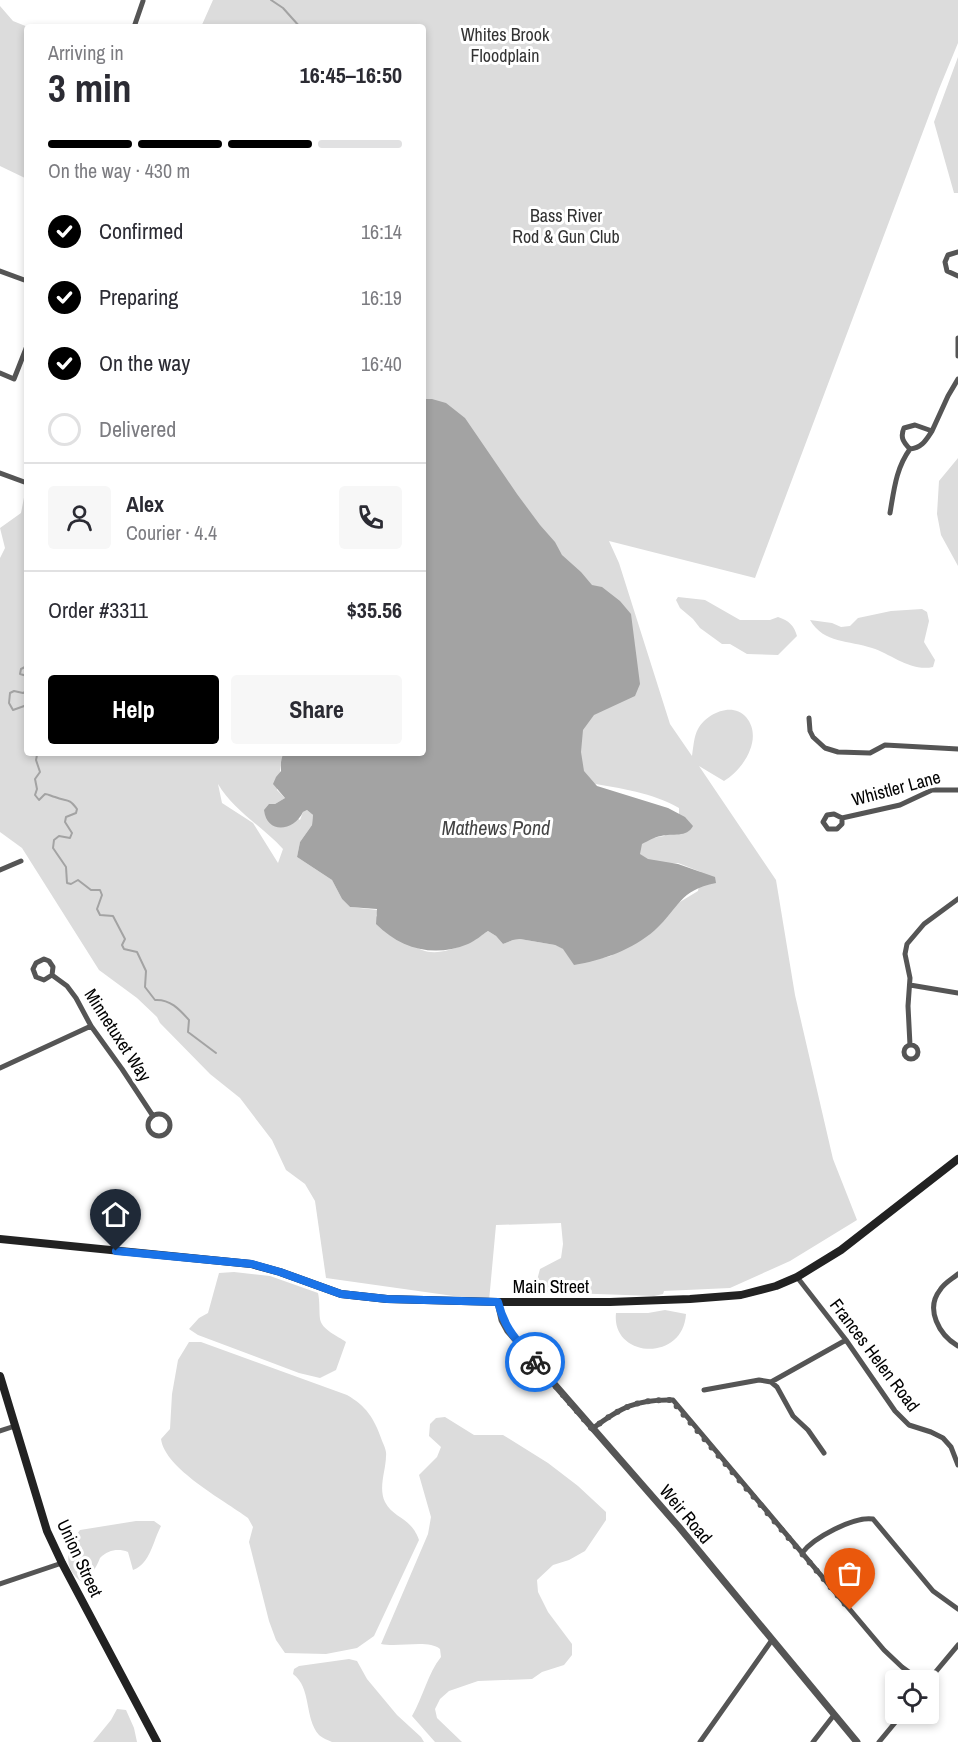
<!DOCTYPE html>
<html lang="en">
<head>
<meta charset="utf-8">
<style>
  :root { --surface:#fff; --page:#f7f7f7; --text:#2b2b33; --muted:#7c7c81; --line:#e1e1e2; --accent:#000 }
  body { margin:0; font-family:"Archivo Narrow",sans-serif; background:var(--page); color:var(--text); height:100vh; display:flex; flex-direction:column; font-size:22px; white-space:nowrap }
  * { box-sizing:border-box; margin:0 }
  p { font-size:20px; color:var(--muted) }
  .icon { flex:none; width:33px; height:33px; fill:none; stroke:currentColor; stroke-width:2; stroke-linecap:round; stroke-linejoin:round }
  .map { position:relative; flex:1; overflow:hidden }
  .sheet { position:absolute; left:24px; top:24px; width:402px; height:732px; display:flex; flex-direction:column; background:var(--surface); border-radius:6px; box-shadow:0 3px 9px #0003 }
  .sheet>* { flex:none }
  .buttons { position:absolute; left:885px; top:1670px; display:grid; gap:12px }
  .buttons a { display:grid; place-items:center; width:54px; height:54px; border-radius:6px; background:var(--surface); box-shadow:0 3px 9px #0003; font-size:30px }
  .pin { position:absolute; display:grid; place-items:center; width:51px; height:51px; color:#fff; margin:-62px -26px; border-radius:50% 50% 50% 0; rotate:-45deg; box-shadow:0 0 6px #0007 }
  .pin .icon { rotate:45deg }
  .courier { position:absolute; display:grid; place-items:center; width:60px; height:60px; margin:-30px; border:4px solid #1a73e8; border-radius:50%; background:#fff; color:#222; box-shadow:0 2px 8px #0007 }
  .head em { font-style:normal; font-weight:700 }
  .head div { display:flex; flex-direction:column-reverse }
  .head { display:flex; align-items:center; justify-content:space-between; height:102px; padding:0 24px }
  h1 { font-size:39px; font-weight:700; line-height:45px }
  .bar { display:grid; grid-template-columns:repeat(4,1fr); gap:9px 6px; align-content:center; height:72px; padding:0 24px }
  .bar i { height:8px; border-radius:4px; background:var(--line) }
  .bar .on { background:var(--accent) }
  .bar p { grid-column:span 4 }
  .line { display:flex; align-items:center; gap:15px; padding:0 24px; border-top:2px solid var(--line) }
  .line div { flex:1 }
  .round { display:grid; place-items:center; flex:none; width:63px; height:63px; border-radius:6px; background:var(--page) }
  ol { padding:0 24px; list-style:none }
  li { display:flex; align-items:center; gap:18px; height:66px }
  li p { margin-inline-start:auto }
  li .icon { padding:6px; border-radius:50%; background:var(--accent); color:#fff; stroke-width:4 }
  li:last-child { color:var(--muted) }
  li i { width:33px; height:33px; border:3px solid var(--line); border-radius:50% }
  .button { display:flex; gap:12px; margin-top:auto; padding:12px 24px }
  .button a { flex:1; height:69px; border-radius:6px; background:var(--accent); color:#fff; font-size:24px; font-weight:700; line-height:69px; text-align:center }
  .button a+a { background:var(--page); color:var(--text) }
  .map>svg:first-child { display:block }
  .green { fill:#dcdcdc; fill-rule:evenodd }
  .water { fill:#a3a3a3 }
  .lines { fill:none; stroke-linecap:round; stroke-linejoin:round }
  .stream { stroke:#a3a3a3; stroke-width:2 }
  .minor { stroke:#555; stroke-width:5 }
  .tertiary { stroke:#555; stroke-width:7 }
  .secondary { stroke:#222; stroke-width:8 }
  .done { stroke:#595959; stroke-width:6; stroke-dasharray:0 10.8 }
  .route { stroke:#1a73e8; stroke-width:8 }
  .labels { text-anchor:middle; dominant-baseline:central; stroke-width:6; stroke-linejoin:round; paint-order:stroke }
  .park-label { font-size:18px; fill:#333; stroke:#fff }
  .street-label { font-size:18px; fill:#000; stroke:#fff }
  .water-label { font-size:20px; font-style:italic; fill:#444; stroke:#fff }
</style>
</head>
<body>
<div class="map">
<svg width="958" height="1742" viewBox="0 0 958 1742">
  <rect width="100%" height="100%" fill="#fff"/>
  <path class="green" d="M213,0H958V43L939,89L755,578L609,541L619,563L670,724L692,756C693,750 694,735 698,729C706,714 732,701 746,717C764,738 743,770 724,781L699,766L776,880L795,995L833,1159L857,1220L790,1261L730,1288L664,1291L663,1294L654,1296L540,1292L536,1284L540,1269L561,1258L563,1244L561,1223L496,1225L489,1301L326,1278L315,1201L305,1184L286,1170L272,1140L240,1098L210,1074L160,1023L157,1017L137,998L99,970L22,848L0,832V558L5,548L0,528L21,513L27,482V753H283L277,790L285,798L275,804L300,820L303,812L307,810L313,815L312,825L300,842L297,857L332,880L342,899L350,907L378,910L376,916C387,924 411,945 422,950C442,958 472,942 488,931L496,936L503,944L513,940L520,939L555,945L589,961L611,956L629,937L660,914L698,891L701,872L678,863L663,864L629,874L641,840L664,836L679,825V808C653,793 620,788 590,783L571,756L591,588L423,414V27H201ZM218,784C234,811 262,826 283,849L278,863L253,823L222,803Z
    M0,6L13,21L28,27L27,179L0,166Z
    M958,57V193H954L934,122Z
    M958,458V566L941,535L937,514L939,481Z
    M678,597L705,600L740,620H770L778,617C789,621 794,625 797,636L778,655L747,654L730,644H722L700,628L693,619L680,608L676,600Z
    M922,609L927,612L929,621L924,642L935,660L933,667C911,672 891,654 872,648C849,640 824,644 810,620L832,623L841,627L850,626L858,618L891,611Z
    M234,1272L270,1276L318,1293C320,1302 319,1310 320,1319C322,1330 338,1336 346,1342L336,1370L320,1378L299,1373L198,1335L189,1329L199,1318L208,1313L219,1273Z
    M665,1310L686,1314C683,1363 611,1358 616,1313H648Z
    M189,1342H201L347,1395C366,1406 374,1418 381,1438C383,1444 387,1450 386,1456C386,1470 378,1488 385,1502C394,1519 411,1517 419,1540L374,1636L357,1648L326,1654L285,1653L276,1640L269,1621L249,1542L253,1527L248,1518C224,1500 165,1469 161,1439L170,1429L172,1394L178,1360Z
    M445,1417L474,1435H503L548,1463L578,1486L606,1512V1520L585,1551L569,1560L553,1565L537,1580L538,1592L548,1612L572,1644V1655L564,1665L542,1672L532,1679L478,1681L449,1691L440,1699L435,1709L437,1718L462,1742H435L412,1716C423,1697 428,1673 441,1657L440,1649C428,1639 398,1648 381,1644L428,1534L431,1517L419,1475L437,1457L441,1447L429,1436L430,1424L436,1418Z
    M136,1521H154L161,1526C153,1541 150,1564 133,1570L128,1552C118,1548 108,1550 100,1558C96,1568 91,1576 82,1582C61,1567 67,1548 80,1530Z
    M349,1659L357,1661L367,1679L397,1715L421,1737L424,1742H332C328,1740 322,1738 319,1735C304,1718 312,1688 293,1674L294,1669L299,1666Z
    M117,1709L126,1710L134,1728L137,1742H93L111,1720Z"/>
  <path class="water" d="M423,399H432L446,403L465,418L517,494L540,525L555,542L562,555L581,572L592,585L602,587L620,601L631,614L640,684L635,696L594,715L583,730L581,752L584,771L597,786L668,808L685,817L693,826C687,838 672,833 661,836C654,837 648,841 642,844L640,854L648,859L678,864L715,877L716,883C678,891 680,907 655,930C632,950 603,960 574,965L563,949L555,945L520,939L513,940L503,944L496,936L488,931C482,935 475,941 468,944C434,958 401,949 376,924L377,909L350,907L342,899L332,880L297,857L300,842L312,825L313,815L307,810L303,812C294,831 267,835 264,810L269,804H275L285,798L273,784L276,777L281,771V762L283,753H423Z"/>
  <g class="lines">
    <path class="stream" d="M271,0L283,8L300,27
      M27,666L21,669L20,674L27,676
      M27,691L23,693L14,691L10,693L9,703L13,710L27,705
      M47,753L46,755H37L36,760L40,772L35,779L37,789L35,795L39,800L45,794C48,794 51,796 55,797C67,802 68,797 77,809L76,813L66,817L65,822L72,833L70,838L59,836L54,840L53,848L66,867L67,883L71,884L78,880L91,890H100L102,895L97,909L100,915L113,916L125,939L122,945L124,949L137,952L146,971L145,987L155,1000C170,999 179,1009 189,1020L188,1032L216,1053"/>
    <path class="minor" d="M134,27L143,1
      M958,252L948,255L945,262L947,271L958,276
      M0,271L27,281
      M958,338V356
      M0,373L14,379L27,346
      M932,431L948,396L958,379
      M0,473L27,483
      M890,513C894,490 896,468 910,449C922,448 926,440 932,431L915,425L904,428C900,437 903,442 910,449
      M809,718L810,731L813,737L825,748L838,752L870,753L885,745L958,749
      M842,818V824L837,829H828L823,822L827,815L834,814L842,818L900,805L932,790H958
      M0,870L21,861
      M52,975L53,967L49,961L44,959L36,963L33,969L36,977L44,980L52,975L67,986L76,998L91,1026L122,1069L153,1116
      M910,985L958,993
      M904 1052a7 7 0 1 1 14 0a7 7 0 1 1-14 0Z
      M910,1045L908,1006L910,978L905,954L907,944L924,924L958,899
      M0,1068L91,1026
      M148 1125a11 11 0 1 1 22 0a11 11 0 1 1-22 0Z
      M958,1274C952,1279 944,1283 940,1290C925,1309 939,1335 958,1346
      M797,1277L846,1340L895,1411L909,1425L931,1432L943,1438L951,1447L958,1465
      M771,1382L777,1387L793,1416L808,1430L824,1453
      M704,1390L759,1380L771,1382L846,1340
      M592,1429C621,1407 637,1399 673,1400L884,1650L902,1667L920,1680
      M0,1431L15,1426
      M802,1553C813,1538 854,1516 873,1519L933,1591L958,1609
      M0,1584L62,1563
      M928,1681L958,1645
      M700,1742L772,1640
      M813,1742L834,1715
      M879,1742L903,1713"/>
    <path class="tertiary" d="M498,1302L502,1320L508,1331L679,1527L857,1742"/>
    <path class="secondary" d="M0,1239L251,1264L280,1272L341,1294L387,1299L498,1302H610L690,1299L741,1295L776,1286L797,1277L841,1250L958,1159
      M0,1376L47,1531L62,1563L157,1742"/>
  </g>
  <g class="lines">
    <path class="done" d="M535,1362L592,1429C621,1407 637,1399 673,1400L677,1407L850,1610"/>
    <path class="route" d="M116,1251L252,1264L280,1272L341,1294L387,1299L498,1302C505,1330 517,1340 535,1362"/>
  </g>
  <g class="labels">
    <g class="park-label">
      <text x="505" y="34">Whites Brook<tspan x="505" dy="21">Floodplain</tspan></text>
      <text x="566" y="215">Bass River<tspan x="566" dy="21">Rod &amp; Gun Club</tspan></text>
    </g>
    <g class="street-label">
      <text transform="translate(896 788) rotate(-15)">Whistler Lane</text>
      <text transform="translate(118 1035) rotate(57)">Minnetuxet Way</text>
      <text x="551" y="1286">Main Street</text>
      <text transform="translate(875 1355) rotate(53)">Frances Helen Road</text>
      <text transform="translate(686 1514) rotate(50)">Weir Road</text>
      <text transform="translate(80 1558) rotate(65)">Union Street</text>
    </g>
    <g class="water-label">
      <text x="496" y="827">Mathews Pond</text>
    </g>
  </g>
</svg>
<div class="buttons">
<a><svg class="icon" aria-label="locate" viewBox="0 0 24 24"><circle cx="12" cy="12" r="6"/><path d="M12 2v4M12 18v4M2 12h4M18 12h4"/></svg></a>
</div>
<div class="pin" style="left:850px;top:1610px;background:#ea580c"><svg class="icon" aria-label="bag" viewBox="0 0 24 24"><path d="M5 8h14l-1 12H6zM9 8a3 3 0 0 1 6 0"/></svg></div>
<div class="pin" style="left:116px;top:1251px;background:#1f2937"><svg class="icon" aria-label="home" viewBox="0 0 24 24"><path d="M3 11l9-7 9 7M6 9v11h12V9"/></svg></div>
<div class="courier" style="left:535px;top:1362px"><svg class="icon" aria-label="bike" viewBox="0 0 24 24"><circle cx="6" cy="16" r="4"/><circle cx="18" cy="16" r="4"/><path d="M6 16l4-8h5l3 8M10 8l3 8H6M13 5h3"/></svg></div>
<section class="sheet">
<div class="head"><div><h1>3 min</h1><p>Arriving in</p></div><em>16:45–16:50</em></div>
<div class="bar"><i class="on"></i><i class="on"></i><i class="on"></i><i></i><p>On the way · 430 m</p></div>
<ol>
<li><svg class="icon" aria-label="check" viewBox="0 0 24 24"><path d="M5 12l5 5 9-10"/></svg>Confirmed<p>16:14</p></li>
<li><svg class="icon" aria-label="check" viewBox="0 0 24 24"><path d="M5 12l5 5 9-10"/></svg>Preparing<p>16:19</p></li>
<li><svg class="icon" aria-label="check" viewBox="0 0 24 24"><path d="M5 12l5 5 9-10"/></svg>On the way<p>16:40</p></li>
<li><i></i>Delivered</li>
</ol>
<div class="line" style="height:108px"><a class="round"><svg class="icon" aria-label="person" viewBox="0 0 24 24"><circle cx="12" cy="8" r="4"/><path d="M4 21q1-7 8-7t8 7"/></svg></a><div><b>Alex</b><p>Courier · 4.4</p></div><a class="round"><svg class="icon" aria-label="phone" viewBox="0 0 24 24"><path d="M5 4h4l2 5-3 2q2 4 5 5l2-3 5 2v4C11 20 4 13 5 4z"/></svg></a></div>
<div class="line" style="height:78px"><div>Order #3311</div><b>$35.56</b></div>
<div class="button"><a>Help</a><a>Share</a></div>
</section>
</div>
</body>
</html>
